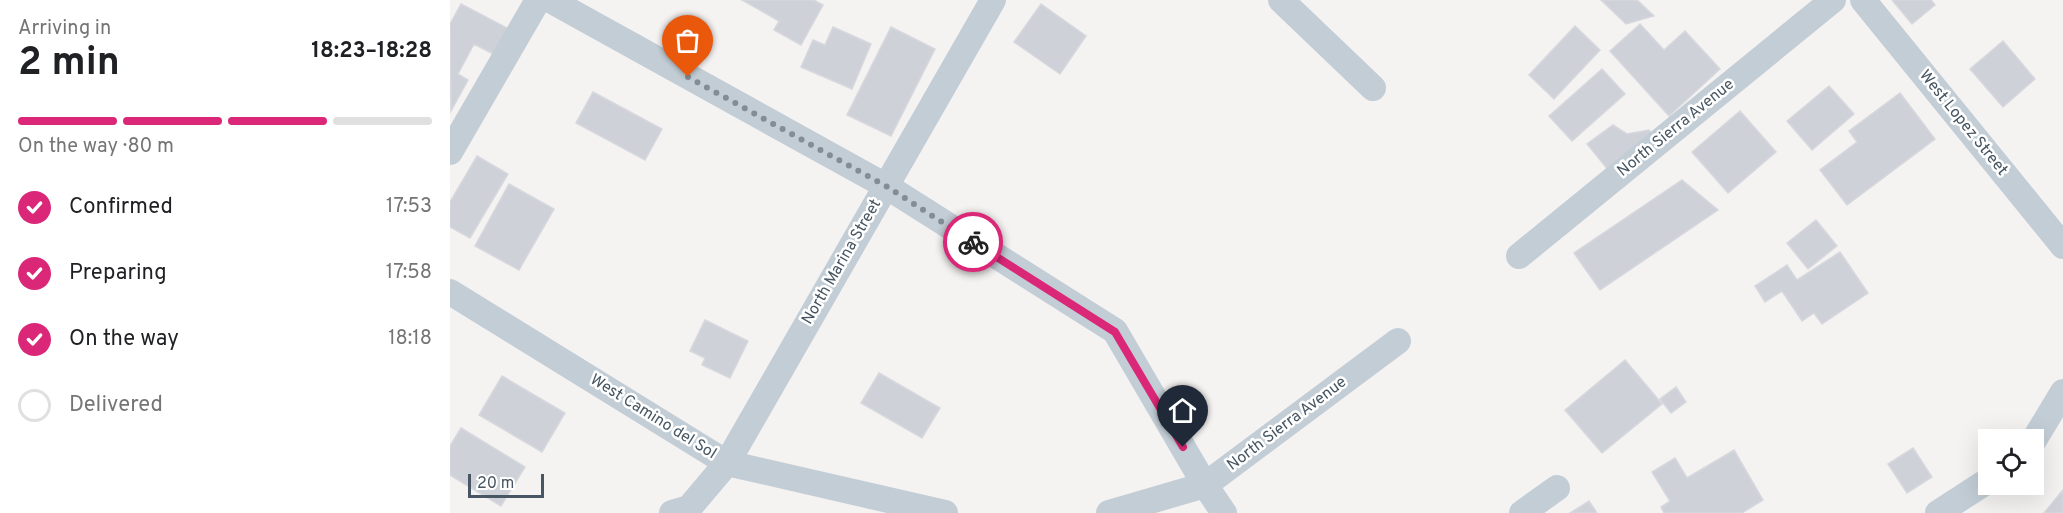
<!DOCTYPE html>
<html lang="en">
<head>
<meta charset="utf-8">
<style>
  :root { --surface:#fff; --page:#f2f2f2; --text:#202124; --muted:#757577; --line:#e0e0e0; --accent:#db2777 }
  body { margin:0; font-family:Overpass,sans-serif; background:var(--page); color:var(--text); height:100vh; display:flex; flex-direction:column; font-size:22px; white-space:nowrap }
  * { box-sizing:border-box; margin:0 }
  p { font-size:20px; color:var(--muted) }
  .icon { flex:none; width:33px; height:33px; fill:none; stroke:currentColor; stroke-width:2; stroke-linecap:round; stroke-linejoin:round }
  .map { position:relative; flex:1; overflow:hidden }
  .drawer { display:flex; flex-direction:column; background:var(--surface); width:450px }
  .drawer>* { flex:none }
  .tools { position:absolute; left:1528px; top:429px; display:grid; gap:12px }
  .tools a { display:grid; place-items:center; width:66px; height:66px; border-radius:0px; background:var(--surface); box-shadow:0 6px 24px #0002; font-size:30px }
  .scale { position:absolute; left:18px; bottom:15px; width:76px; box-sizing:border-box; padding-left:6px; border:3px solid #475662; border-top:0; font-size:16px; line-height:21px; white-space:nowrap; color:#475662; -webkit-text-stroke:4px #fff; paint-order:stroke }
  .pin { position:absolute; display:grid; place-items:center; width:51px; height:51px; color:#fff; margin:-62px -26px; border-radius:50% 50% 50% 0; rotate:-45deg; box-shadow:0 0 6px #0007 }
  .pin .icon { rotate:45deg }
  .courier { position:absolute; display:grid; place-items:center; width:60px; height:60px; margin:-30px; border:4px solid #db2777; border-radius:50%; background:#fff; color:#222; box-shadow:0 2px 8px #0007 }
  .overview em { font-style:normal; font-weight:700 }
  .overview div { display:flex; flex-direction:column-reverse }
  .overview { display:flex; align-items:center; justify-content:space-between; height:102px; padding:0 18px }
  h1 { font-size:39px; font-weight:700; line-height:45px }
  .bar { display:grid; grid-template-columns:repeat(4,1fr); gap:9px 6px; align-content:center; height:72px; padding:0 18px }
  .bar i { height:8px; border-radius:4px; background:var(--line) }
  .bar .selected { background:var(--accent) }
  .bar p { grid-column:span 4 }
  ol { padding:0 18px; list-style:none }
  li { display:flex; align-items:center; gap:18px; height:66px }
  li p { margin-inline-start:auto }
  li .icon { padding:6px; border-radius:50%; background:var(--accent); color:#fff; stroke-width:4 }
  li:last-child { color:var(--muted) }
  li i { width:33px; height:33px; border:3px solid var(--line); border-radius:50% }
  main { display:flex; flex:1; min-height:0 }
  .map>svg:first-child { display:block }
  .building { fill:#ced1d8; stroke:#d6d8de; stroke-width:1.5 }
  .lines { fill:none; stroke-linecap:round; stroke-linejoin:round }
  .minor { stroke:#c2cdd5; stroke-width:26 }
  .done { stroke:#848d94; stroke-width:6; stroke-dasharray:0 10.8 }
  .route { stroke:#db2777; stroke-width:8 }
  .labels { text-anchor:middle; dominant-baseline:central; stroke-width:5; stroke-linejoin:round; paint-order:stroke }
  .street-label { font-size:16px; fill:#475662; stroke:#fff }
</style>
</head>
<body>
<main>
<section class="drawer">
<div class="overview"><div><h1>2 min</h1><p>Arriving in</p></div><em>18:23–18:28</em></div>
<div class="bar"><i class="selected"></i><i class="selected"></i><i class="selected"></i><i></i><p>On the way · 80 m</p></div>
<ol>
<li><svg class="icon" aria-label="check" viewBox="0 0 24 24"><path d="M5 12l5 5 9-10"/></svg>Confirmed<p>17:53</p></li>
<li><svg class="icon" aria-label="check" viewBox="0 0 24 24"><path d="M5 12l5 5 9-10"/></svg>Preparing<p>17:58</p></li>
<li><svg class="icon" aria-label="check" viewBox="0 0 24 24"><path d="M5 12l5 5 9-10"/></svg>On the way<p>18:18</p></li>
<li><i></i>Delivered</li>
</ol>
</section>
<div class="map">
<svg width="1613" height="513" viewBox="0 0 1613 513">
  <rect width="100%" height="100%" fill="#f5f2f2"/>
  <path class="building" d="M292,0H364L373,5L351,45L324,30L329,21Z
    M1151,0H1187L1204,16L1176,24Z
    M1442,0H1481L1485,5L1462,24Z
    M11,4L61,30L47,56L24,44L8,74L18,80L1,111L0,24Z
    M591,4L636,36L610,74L564,42Z
    M1190,24L1214,50L1235,31L1270,69L1219,116L1160,51Z
    M1125,26L1150,50L1104,99L1079,75Z
    M383,27L421,44L402,89L351,67L363,40L375,45Z
    M441,27L485,49L441,136L397,115Z
    M1553,41L1585,79L1553,107L1520,69Z
    M1152,69L1175,94L1122,141L1099,116Z
    M1379,86L1404,114L1362,150L1337,121Z
    M143,92L212,129L195,160L126,123Z
    M1450,93L1485,139L1397,205L1370,170L1407,142L1399,131Z
    M1290,111L1326,152L1278,193L1242,152Z
    M1163,125L1177,134L1199,130L1204,136L1159,171L1137,144Z
    M27,156L58,174L20,238L0,227V202Z
    M1232,180L1268,210L1150,290L1124,253Z
    M59,184L104,209L69,270L25,246Z
    M1366,220L1387,246L1358,269L1337,243Z
    M1390,252L1418,293L1372,324L1364,313L1352,321L1332,291L1315,302L1305,286L1337,265L1347,280Z
    M255,320L298,341L280,378L252,365L255,358L240,351Z
    M1175,360L1212,404L1152,453L1115,410Z
    M429,373L490,408L472,438L411,403Z
    M52,376L115,413L92,452L29,415Z
    M1226,387L1236,402L1221,413L1210,399Z
    M11,428L75,467L51,506L0,475V446Z
    M1463,448L1482,477L1457,493L1438,464Z
    M1284,450L1313,500L1292,513H1214L1211,507L1220,501L1202,472L1225,458L1237,478Z
    M1613,490V513H1594Z
    M1139,501L1147,513H1120Z"/>
  <g class="lines">
    <path class="minor" d="M100,0L436,186L665,331L755,485L774,513
      M831,0L923,88
      M1413,0L1613,246
      M0,152L88,0
      M1069,256L1383,0
      M0,292L277,463L495,513
      M1584,440L1613,392
      M222,513L239,508L277,463L543,0
      M659,513L755,485L948,341
      M1072,513L1107,488
      M1488,513L1539,480"/>
  </g>
  <g class="lines">
    <path class="done" d="M238,77L436,186L523,242"/>
    <path class="route" d="M523,242L665,332L733,447"/>
  </g>
  <g class="labels">
    <g class="street-label">
      <text transform="translate(1513 123) rotate(51)">West Lopez Street</text>
      <text transform="translate(1226 128) rotate(-39)">North Sierra Avenue</text>
      <text transform="translate(392 262) rotate(-60)">North Marina Street</text>
      <text transform="translate(203 417) rotate(32)">West Camino del Sol</text>
      <text transform="translate(837 424) rotate(-37)">North Sierra Avenue</text>
    </g>
  </g>
</svg>
<div class="tools">
<a><svg class="icon" aria-label="locate" viewBox="0 0 24 24"><circle cx="12" cy="12" r="6"/><path d="M12 2v4M12 18v4M2 12h4M18 12h4"/></svg></a>
</div>
<div class="scale">20 m</div>
<div class="pin" style="left:238px;top:77px;background:#ea580c"><svg class="icon" aria-label="bag" viewBox="0 0 24 24"><path d="M5 8h14l-1 12H6zM9 8a3 3 0 0 1 6 0"/></svg></div>
<div class="pin" style="left:733px;top:447px;background:#1f2937"><svg class="icon" aria-label="home" viewBox="0 0 24 24"><path d="M3 11l9-7 9 7M6 9v11h12V9"/></svg></div>
<div class="courier" style="left:523px;top:242px"><svg class="icon" aria-label="bike" viewBox="0 0 24 24"><circle cx="6" cy="16" r="4"/><circle cx="18" cy="16" r="4"/><path d="M6 16l4-8h5l3 8M10 8l3 8H6M13 5h3"/></svg></div>
</div>
</main>
</body>
</html>
